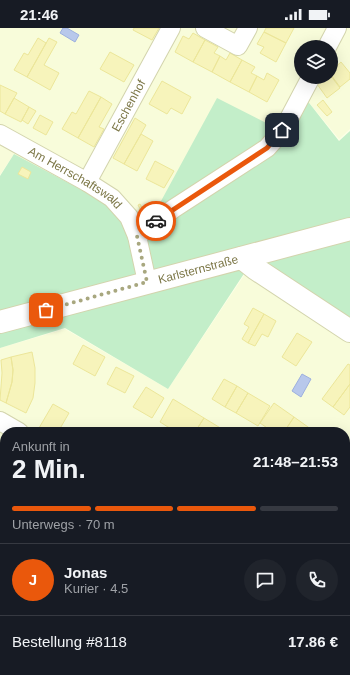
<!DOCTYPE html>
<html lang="de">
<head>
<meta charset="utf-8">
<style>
  :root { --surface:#171b24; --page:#20242c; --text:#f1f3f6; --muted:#9ea1a6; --line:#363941; --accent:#ea580c }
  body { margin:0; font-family:Arial,sans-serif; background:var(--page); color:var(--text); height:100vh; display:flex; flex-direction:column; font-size:15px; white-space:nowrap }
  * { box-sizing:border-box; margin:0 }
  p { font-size:13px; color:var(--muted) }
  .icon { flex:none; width:22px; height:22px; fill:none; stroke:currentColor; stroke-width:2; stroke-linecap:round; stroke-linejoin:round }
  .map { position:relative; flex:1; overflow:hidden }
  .sheet { position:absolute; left:0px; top:399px; width:350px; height:248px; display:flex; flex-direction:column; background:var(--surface); border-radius:16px 16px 0 0; box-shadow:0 4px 16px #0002 }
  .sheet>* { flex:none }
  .controls { position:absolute; left:294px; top:12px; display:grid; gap:8px }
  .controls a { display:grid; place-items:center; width:44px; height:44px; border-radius:50%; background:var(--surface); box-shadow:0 4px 16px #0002; font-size:20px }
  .pin { position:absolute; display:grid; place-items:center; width:34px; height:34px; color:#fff; margin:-17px; border-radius:8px; box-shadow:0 2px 6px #0006 }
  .courier { position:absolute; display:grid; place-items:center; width:40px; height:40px; margin:-20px; border:3px solid #ea580c; border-radius:50%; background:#fff; color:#222; box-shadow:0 1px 5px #0007 }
  .overview em { font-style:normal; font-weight:700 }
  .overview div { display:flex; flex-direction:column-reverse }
  .overview { display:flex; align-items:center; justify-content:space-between; height:68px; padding:0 12px }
  h1 { font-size:26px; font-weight:700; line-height:30px }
  .bar { display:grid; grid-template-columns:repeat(4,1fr); gap:6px 4px; align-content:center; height:48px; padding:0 12px }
  .bar i { height:5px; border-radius:3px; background:var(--line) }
  .bar .active { background:var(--accent) }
  .bar p { grid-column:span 4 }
  .line { display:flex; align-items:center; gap:10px; padding:0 12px; border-top:1px solid var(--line) }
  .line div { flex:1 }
  .round { display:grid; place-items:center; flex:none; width:42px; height:42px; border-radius:21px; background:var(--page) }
  .status { display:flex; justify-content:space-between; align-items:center; height:28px; padding:0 20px; background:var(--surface); direction:ltr }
  .status svg { height:11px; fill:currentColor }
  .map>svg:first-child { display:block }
  .residential { fill:#f8fcda; fill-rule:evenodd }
  .green { fill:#c3eec9 }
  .water { fill:#b8c8eb; stroke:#9db0de }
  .building { fill:#f7f4bb; stroke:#ece699 }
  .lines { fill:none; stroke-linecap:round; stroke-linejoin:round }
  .minor-casing { stroke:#d3d4ad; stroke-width:20 }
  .tertiary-casing { stroke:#d3d4ad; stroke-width:24 }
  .minor { stroke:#fff; stroke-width:18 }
  .tertiary { stroke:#fff; stroke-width:22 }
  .done { stroke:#a8a77f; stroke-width:4; stroke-dasharray:0 7.2 }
  .route { stroke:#ea580c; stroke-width:5 }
  .labels { text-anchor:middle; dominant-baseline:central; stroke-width:3; stroke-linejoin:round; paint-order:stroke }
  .street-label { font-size:12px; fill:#7c7747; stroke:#fdffef }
</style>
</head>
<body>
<div class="status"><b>21:46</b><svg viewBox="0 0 49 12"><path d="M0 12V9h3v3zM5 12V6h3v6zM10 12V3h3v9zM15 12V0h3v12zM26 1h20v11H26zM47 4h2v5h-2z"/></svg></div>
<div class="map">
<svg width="350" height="647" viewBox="0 0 350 647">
  <rect width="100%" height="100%" fill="#fbffe7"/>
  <path class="residential" d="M0,0H350V101L339,111L306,71L287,105L148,197L14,126L0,147ZM301,19H331V49H301Z
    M245,246L350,311V647H0V320L65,301L168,361ZM5,404H345V642H5Z"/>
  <path class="green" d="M217,70L286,105L306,71L339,113L350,103V294L249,238L168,361L65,300L0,320V148L14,126L148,197Z"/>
  <path class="water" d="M63,0H67L79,7L75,14L60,5Z
    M302,346L311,351L301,369L292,363Z"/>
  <path class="building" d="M134,0H159L152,12L133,2Z
    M266,0H294L286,15L264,4Z
    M264,4L286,15L276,34L260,25L264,19L257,16Z
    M193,5L205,12L193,34L175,24L183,8L189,11Z
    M38,10L46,15L27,49L14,42L24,25L28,27Z
    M49,10L57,14L44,37L59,45L50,62L27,49Z
    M205,12L218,19L214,25L220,28L212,44L193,34Z
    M110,24L134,37L124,54L100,41Z
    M230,25L242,32L230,54L212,44L220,28L226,32Z
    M242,32L255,39L251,45L257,48L249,64L230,54Z
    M341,34L350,45V51L340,59L331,47V43Z
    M267,45L279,52L267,74L249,64L257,48L264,52Z
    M331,48L340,60L327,70L317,56L326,49H331Z
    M162,53L191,69L182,86L171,80L167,86L149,76Z
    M0,57L17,65L5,86L0,83Z
    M89,63L101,69L78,110L62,101L72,84L76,86Z
    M101,69L112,76L99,99L104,101L94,119L78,110Z
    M14,70L29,79L21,94L5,86Z
    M323,72L332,84L327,88L317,77Z
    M29,79L36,83L28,96L22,92Z
    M40,87L53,94L46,107L33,100Z
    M135,90L146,97L124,136L113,130Z
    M141,106L153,113L137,143L124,136Z
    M155,133L174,143L164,160L146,151Z
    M22,139L31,144L28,151L18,146Z
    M140,176L144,184L142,185L138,177Z
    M253,280L264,286L248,315L242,311L249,299L244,296Z
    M264,286L276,293L268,309L262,306L255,318L248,315Z
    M297,305L312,314L296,338L282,329Z
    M83,317L105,329L95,348L73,336Z
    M32,324L35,340V355L33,370L26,385L6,375L12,354L13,342L11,329Z
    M11,329L13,342L12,354L6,375L0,372L2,345L1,332Z
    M348,336L350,337V356L333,379L322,371Z
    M116,339L134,348L125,365L107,356Z
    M224,351L237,358L225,379L212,371Z
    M350,356V379L344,387L333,379Z
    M237,358L248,365L236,385L225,379Z
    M146,359L164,370L152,390L133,379Z
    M248,365L270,378L258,398L236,385Z
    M173,371L204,390L195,404H176L160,394Z
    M274,375L294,389L284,404H273L260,395Z
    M53,376L69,385L58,404H45L39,400Z
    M294,389L315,404H284Z
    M204,390L227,404H195Z
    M345,424L350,427V443L345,450Z
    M350,492V516L345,511V498Z
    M5,525V537L0,534Z
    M0,569L5,572V601L3,603L0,601Z
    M10,642H26L29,644L28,647H8Z
    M184,642H203L200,647H191Z
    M305,642H320L315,647H304L302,645Z
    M320,642H323L328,647H315Z"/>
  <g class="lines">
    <g class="minor-casing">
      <g id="minor">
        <path d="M205,0L238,18L248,0"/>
        <path d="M327,19L337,0"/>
        <path id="s1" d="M0,106L87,154L112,170L129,189L137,208L147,254"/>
        <path id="s2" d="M87,154L171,0"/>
        <path d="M137,208L173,181L267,120L283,102L311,49"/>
        <path d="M0,393L19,404"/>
        <path d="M345,637L350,642"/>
      </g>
    </g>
    <g class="tertiary-casing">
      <g id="tertiary">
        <path d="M242,230L256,241L350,303"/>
        <path id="s3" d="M0,294L350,201"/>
      </g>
    </g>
    <use href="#minor" class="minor"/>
    <use href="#tertiary" class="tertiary"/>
  </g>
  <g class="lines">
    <path class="done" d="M46,282L147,254L137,208L156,193"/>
    <path class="route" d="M156,193L267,120L282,102"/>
  </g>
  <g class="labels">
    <g class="street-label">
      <text stroke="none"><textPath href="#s2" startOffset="87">Eschenhof</textPath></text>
      <text stroke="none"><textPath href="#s1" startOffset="87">Am Herrschaftswald</textPath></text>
      <text stroke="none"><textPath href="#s3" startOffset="205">Karlsternstraße</textPath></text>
    </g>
  </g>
</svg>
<div class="controls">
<a><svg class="icon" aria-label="layers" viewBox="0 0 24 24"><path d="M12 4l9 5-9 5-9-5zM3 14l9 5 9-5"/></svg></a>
</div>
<div class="pin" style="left:46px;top:282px;background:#ea580c"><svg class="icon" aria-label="bag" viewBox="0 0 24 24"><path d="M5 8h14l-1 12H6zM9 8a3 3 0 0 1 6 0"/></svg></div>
<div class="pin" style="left:282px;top:102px;background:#1f2937"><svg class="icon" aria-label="home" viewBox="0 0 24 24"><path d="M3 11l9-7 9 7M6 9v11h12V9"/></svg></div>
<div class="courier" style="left:156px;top:193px"><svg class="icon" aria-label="car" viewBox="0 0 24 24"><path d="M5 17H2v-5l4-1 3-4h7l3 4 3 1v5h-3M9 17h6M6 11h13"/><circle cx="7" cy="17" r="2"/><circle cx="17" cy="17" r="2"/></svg></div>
<section class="sheet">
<div class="overview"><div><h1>2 Min.</h1><p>Ankunft in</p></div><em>21:48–21:53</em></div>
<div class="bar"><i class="active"></i><i class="active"></i><i class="active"></i><i></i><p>Unterwegs · 70 m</p></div>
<div class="line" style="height:72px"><b class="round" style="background:var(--accent);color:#fff">J</b><div><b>Jonas</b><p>Kurier · 4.5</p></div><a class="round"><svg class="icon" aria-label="chat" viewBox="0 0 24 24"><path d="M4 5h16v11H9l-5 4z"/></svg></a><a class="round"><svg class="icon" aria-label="phone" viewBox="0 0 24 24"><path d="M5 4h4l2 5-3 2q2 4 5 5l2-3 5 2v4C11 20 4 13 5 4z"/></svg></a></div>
<div class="line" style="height:52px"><div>Bestellung #8118</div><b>17.86 €</b></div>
</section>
</div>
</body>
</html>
